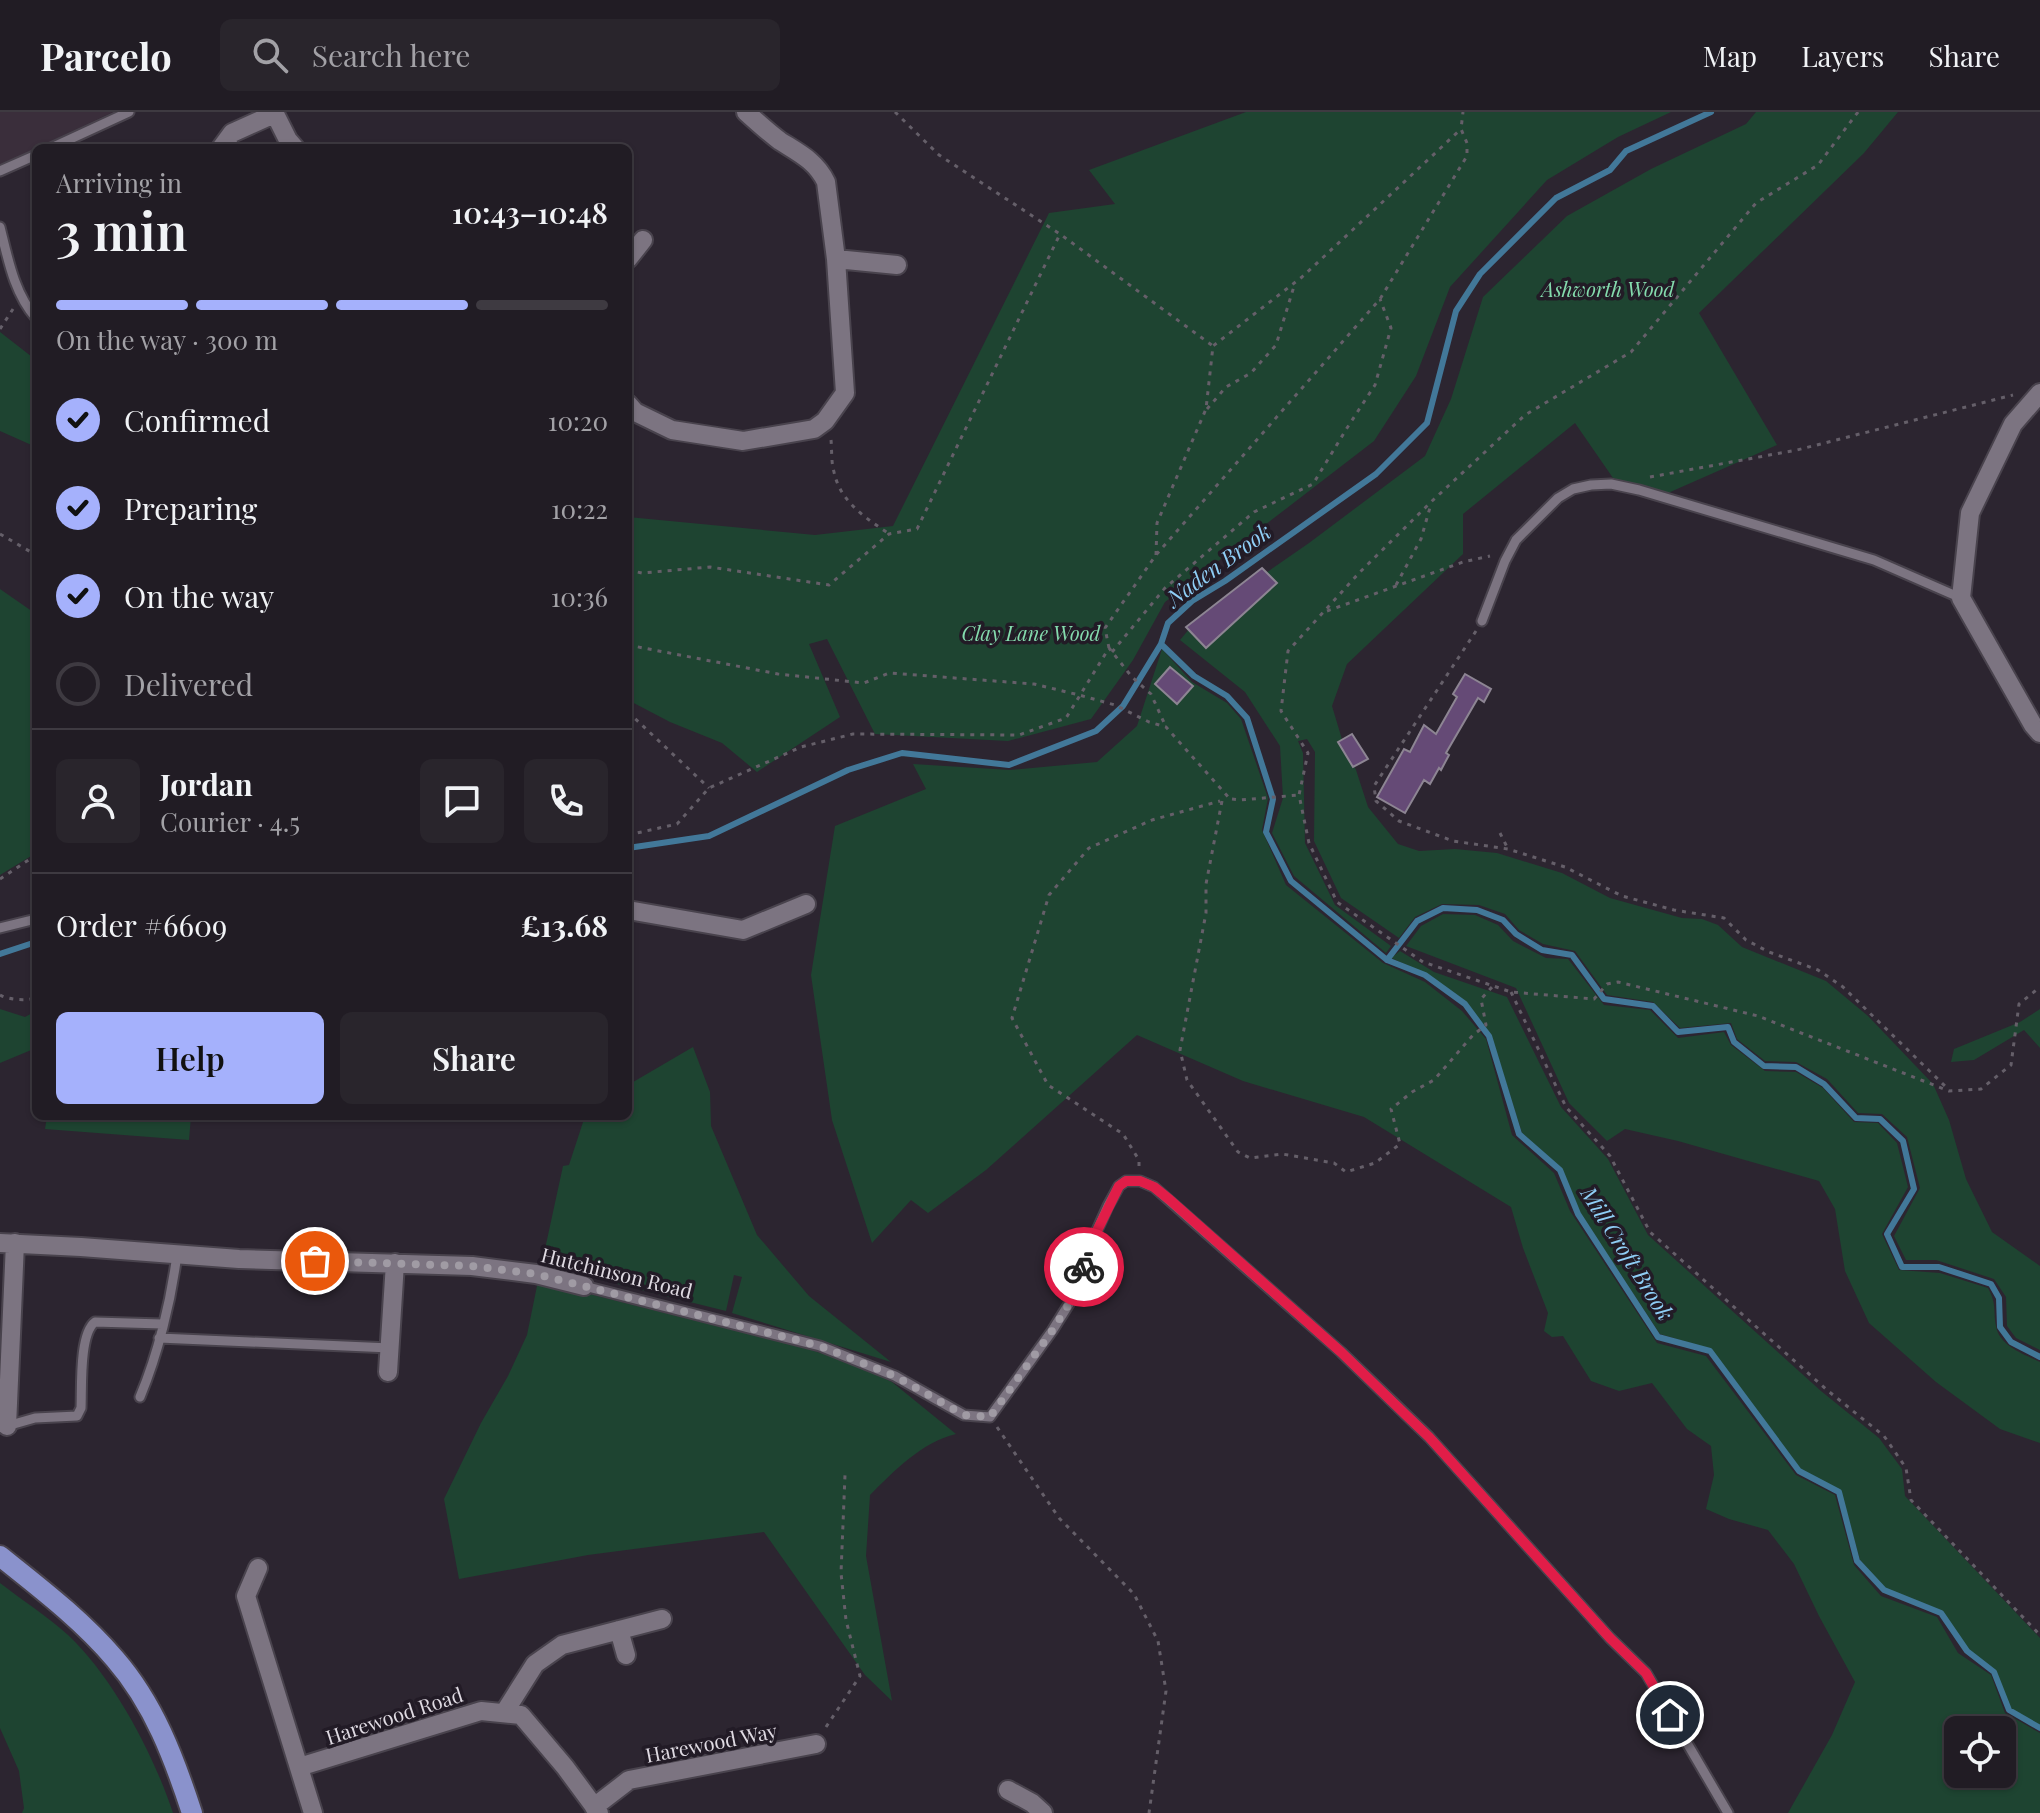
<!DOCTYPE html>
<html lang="en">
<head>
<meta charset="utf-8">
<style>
  :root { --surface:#211c24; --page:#29252c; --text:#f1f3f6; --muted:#a2a1a6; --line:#3e3a41; --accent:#a5b1fc }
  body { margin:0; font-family:"Playfair Display",serif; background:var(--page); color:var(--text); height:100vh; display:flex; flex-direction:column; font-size:30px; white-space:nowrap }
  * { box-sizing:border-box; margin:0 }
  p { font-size:26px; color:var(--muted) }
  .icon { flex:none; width:44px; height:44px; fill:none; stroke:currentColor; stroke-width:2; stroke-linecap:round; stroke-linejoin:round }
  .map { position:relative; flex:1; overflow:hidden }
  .drawer { position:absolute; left:32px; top:32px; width:600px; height:976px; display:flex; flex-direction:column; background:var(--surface); border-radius:12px; box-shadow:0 2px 6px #0004,0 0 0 2px var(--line) }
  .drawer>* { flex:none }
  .controls { position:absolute; left:1944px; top:1604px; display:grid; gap:16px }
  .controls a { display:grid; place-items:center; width:72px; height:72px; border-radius:12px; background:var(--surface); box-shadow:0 2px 6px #0004,0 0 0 2px var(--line); font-size:40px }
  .pin { position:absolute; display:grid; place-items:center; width:68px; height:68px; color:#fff; margin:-34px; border:4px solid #fff; border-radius:50%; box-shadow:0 2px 8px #0007 }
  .courier { position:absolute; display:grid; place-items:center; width:80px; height:80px; margin:-40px; border:6px solid #e11d48; border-radius:50%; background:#fff; color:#222; box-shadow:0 2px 10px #0007 }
  .headline em { font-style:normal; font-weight:600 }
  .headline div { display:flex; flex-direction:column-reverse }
  .headline { display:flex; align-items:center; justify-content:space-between; height:136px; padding:0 24px }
  h1 { font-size:52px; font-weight:600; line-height:60px }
  .bar { display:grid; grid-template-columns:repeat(4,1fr); gap:12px 8px; align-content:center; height:96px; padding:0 24px }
  .bar i { height:10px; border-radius:6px; background:var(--line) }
  .bar .current { background:var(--accent) }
  .bar p { grid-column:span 4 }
  .line { display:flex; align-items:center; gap:20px; padding:0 24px; border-top:2px solid var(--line) }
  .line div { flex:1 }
  .round { display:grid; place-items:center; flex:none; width:84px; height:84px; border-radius:12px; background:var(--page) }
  ol { padding:0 24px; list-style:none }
  li { display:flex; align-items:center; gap:24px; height:88px }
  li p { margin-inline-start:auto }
  li .icon { padding:8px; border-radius:50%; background:var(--accent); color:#111; stroke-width:4 }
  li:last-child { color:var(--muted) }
  li i { width:44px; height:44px; border:4px solid var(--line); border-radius:50% }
  .action { display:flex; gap:16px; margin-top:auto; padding:16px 24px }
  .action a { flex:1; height:92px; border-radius:12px; background:var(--accent); color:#111; font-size:32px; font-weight:600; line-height:92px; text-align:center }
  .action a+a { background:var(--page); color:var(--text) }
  header { display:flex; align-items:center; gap:48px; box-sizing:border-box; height:112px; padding:0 40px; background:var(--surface); border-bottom:2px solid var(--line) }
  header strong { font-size:38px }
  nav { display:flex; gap:44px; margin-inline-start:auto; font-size:28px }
  .search { width:560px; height:72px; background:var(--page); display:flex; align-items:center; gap:20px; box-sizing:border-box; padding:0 28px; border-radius:12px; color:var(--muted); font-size:30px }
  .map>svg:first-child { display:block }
  .education { fill:#3a2e3b }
  .green { fill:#1e4431; fill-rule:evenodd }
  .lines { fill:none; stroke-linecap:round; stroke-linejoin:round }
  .stream { stroke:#427899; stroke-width:6 }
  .building { fill:#654a76; stroke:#8d8593; stroke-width:2 }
  .service-casing { stroke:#49434d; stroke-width:13 }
  .minor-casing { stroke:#49434d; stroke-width:22 }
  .primary-casing { stroke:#49434d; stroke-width:24 }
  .path { stroke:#655f69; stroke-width:3; stroke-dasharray:4 6; stroke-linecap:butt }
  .service { stroke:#7c7481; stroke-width:9 }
  .minor { stroke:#7c7481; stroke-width:18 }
  .primary { stroke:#8a92cc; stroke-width:20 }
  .done { stroke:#a09ba4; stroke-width:8; stroke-dasharray:0 14.4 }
  .route { stroke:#e11d48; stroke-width:10 }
  .labels { text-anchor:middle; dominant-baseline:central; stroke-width:7; stroke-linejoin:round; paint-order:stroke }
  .park-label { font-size:20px; font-style:italic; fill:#84dbad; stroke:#221b26 }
  .street-label { font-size:20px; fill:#dfdae2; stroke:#221b26 }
  .water-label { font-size:22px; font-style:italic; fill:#8fcef6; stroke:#221b26 }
</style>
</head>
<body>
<header>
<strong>Parcelo</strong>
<div class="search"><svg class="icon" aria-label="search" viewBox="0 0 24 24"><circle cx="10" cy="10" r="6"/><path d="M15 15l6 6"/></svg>Search here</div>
<nav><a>Map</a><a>Layers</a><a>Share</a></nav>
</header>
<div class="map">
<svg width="2040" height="1701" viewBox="0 0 2040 1701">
  <rect width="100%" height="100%" fill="#2c2530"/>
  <path class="education" d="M0,0H113L0,53Z"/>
  <path class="green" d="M1246,0H1671L1618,25L1547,68L1450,175L1416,264L1374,329L1165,490L1133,548L1091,607L1008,629L875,622L827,527L809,532L840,605L757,660L722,631L670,610L628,588V405L815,423L893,414L1049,101L1115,92L1089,58Z
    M1756,0H1898L1864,41L1699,201L1777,333L1668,381L1613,366L1575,311L1463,402V442L1347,552L1332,594L1344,634L1356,658L1368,695L1398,732L1419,739L1455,737L1497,741L1562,761L1610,786L1682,806L1702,807L1718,813L1742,835L1826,869L1868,904L1933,972L1949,1008L1966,1067L1992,1120L2040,1154V1238L2016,1226L2007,1214L2006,1185L1994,1167L1936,1148H1906L1894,1124L1920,1076L1907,1025L1882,1002L1858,1001L1827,967L1796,950L1765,949L1737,927L1731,911L1680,916L1653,890L1607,883L1575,839L1543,832L1519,818L1505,802L1479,793L1442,792L1415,805L1399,826L1341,786L1314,729L1315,640L1307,627L1298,629L1303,641L1305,731L1335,793L1391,834L1386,841L1294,764L1272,721L1283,686L1280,634L1245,580L1180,528L1195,510L1309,431L1425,344L1451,287L1483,185L1567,104L1651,57L1746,12Z
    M0,220L36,248V335L0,319Z
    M0,477L36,502V741L0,763Z
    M1162,537L1192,570L1227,591L1241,607L1268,686L1262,718L1286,773L1383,851L1425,870L1462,899L1486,927L1512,1023L1554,1061L1570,1099L1657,1231L1706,1244L1796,1363L1835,1383L1854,1453L1881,1484L1937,1505L1958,1541L1991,1563L2005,1601L2040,1621V1701H1788L1832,1623L1855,1570L1819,1504L1794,1452L1768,1418L1729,1407L1706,1397L1714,1363L1711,1334L1687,1317L1652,1271L1619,1279L1591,1269L1563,1224L1552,1225L1544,1219L1548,1201L1523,1136L1511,1095L1364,1005L1243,969L1137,923L986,1058L928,1101L911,1088L872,1131L832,1008L811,863L835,714L926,677L913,652L1010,658L1097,650L1137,614ZM1958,1618H2002V1662H1958Z
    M1443,802L1475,803L1498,813L1513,829L1546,846L1568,847L1604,893L1650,898L1678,926L1724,920L1731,933L1765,959L1796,960L1823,976L1854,1010L1878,1011L1897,1031L1908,1075L1882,1122L1899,1158L1940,1161L1988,1176C1997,1193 1993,1197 1996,1214C1999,1234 2024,1242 2040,1250V1331L2000,1317L1936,1270L1869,1211L1845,1159L1835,1097L1819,1069L1678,1029L1625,1017L1607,1029L1569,991L1516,876L1406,834L1421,814Z
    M1400,839L1434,860L1507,885L1561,995L1608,1047L1648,1123L1821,1279L1879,1326L1902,1357L1905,1384L2040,1526V1614L2011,1597L1995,1559L1968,1538L1942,1499L1885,1476L1860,1448L1841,1379L1800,1357L1711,1237L1660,1222L1580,1101L1562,1057L1522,1021L1491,923L1465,891L1425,861L1391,846Z
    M0,897L25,905L36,899V936L0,951Z
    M2040,897V936L2024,918L1974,948L1951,950L1954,937L2020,910Z
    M693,935L710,980L711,1014L757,1123L809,1184L891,1250L732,1201L742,1165L734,1163L726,1199L561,1158L563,1142L545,1137L563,1054L569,1053L585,1004H628V973Z
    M47,1004H191L189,1028L45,1017Z
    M538,1169L811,1238L854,1252L892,1270L956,1322C922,1330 894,1359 870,1383L866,1444L892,1589L865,1563L764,1420L588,1443L459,1467L444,1387L481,1311L508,1264L527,1223Z
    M0,1471C22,1488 47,1504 68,1523C113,1565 154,1643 173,1701H22L24,1696L19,1659L0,1616Z"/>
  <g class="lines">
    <path class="stream" d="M1161,532L1194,564L1227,584L1247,606L1273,687L1266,720L1291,769L1387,848L1425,863L1465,892L1482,915L1489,924L1519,1022L1560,1058L1578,1102L1658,1225L1710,1239L1799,1359L1839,1380L1857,1449L1884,1478L1941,1501L1967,1539L1994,1560L2009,1598L2040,1616
      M628,736L709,724L848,658L902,641L1009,653L1096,619L1123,594L1161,532L1168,511L1192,489L1225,469L1376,362L1427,311L1456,199L1480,162L1556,86L1610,58L1626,39L1711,0
      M0,842L36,830
      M1387,848L1417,809L1443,796L1477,798L1503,808L1516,822L1542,838L1572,843L1604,887L1653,894L1678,920L1728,915L1734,930L1764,954L1796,955L1824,972L1856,1006L1880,1007L1903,1029L1914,1077L1887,1122L1902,1155H1939L1991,1172L1999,1186L2000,1215L2011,1230L2040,1245"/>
  </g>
  <path class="building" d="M1262,456L1277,471L1206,536L1186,515Z
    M1170,555L1193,574L1177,592L1155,572Z
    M1465,562L1491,577L1484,590L1478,586L1446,641L1449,643L1441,658L1439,656L1430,672L1424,668L1405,701L1377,685L1404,637L1410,640L1424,613L1436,622L1457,585L1453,582Z
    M1352,622L1368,647L1353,655L1338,630Z"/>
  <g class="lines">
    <g class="service-casing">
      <path id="service" d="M51,36L129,0
        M0,59L36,43
        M0,115C8,147 14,181 36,206
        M1482,509L1505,449L1516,428L1558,386L1573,377L1591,373L1611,372L1639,378L1874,448L1961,486
        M0,816L36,807
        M584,1174L820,1234L895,1264L964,1303L990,1305L1052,1219L1074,1184L1094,1125L1108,1094L1119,1074L1126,1069H1140L1154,1075L1341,1240L1429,1325L1610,1526L1646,1561L1728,1701
        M159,1226L390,1236
        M140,1285C158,1242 171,1189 177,1142
        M7,1314L35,1306L77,1304L81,1296C82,1276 79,1222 95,1210L162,1212"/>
    </g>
    <g class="minor-casing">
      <path id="minor" d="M274,0L288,28L295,36
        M221,36L232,21L274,2
        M628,147L643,128
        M836,147L897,153
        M2040,281L2013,312L1970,401L1961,486L2033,613L2040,621
        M628,292L635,300L672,318L743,329L814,317L825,309L845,281L836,147L826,70C816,49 799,41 780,29C768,20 757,10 746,0
        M628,798L743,818L806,792
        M0,1131L81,1135L239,1147L472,1154L536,1162L584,1174
        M388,1260L395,1151
        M7,1314L15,1131
        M258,1456L246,1484L313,1701
        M619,1518L626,1543
        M504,1601L535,1552L562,1533L662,1507
        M299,1655L481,1599L521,1603L565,1655L599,1701
        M1008,1678L1032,1691L1043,1701
        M594,1695L629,1668L816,1632"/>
    </g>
    <g class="primary-casing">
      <path id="primary" d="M0,1444C40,1476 82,1508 115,1547C154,1592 174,1646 192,1701"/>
    </g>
    <path class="path" d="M895,0L939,43L1060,122L1213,234
      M1858,0L1818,53L1756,91L1631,240L1525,303L1432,389L1359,461L1288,539L1281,599L1308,641L1299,683L1309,731L1337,790L1423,850L1511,880L1594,887L1607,872L1618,870L1758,904L1949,979L1981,977L2011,953L2019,892L2040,875
      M0,217L13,197
      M1207,297L1226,275L1251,261L1276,233L1295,171
      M831,328C832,338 831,350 834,360C840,389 864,405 888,421
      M1650,365L1797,338L2013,283
      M0,422L36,443
      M1156,443L1157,411L1206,297L1213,234L1302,165L1461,17
      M628,458L642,461L710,455L829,473L889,422L917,417L1060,122
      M1396,473L1421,427L1431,392
      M1327,499L1463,450L1490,444
      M1476,519L1374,674L1376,689L1399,709L1453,729L1508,737L1565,755L1622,784L1674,798L1724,806L1746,828L1769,840L1818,858L1843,875L1947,976
      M628,533L778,562L864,571L889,561L1034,572L1079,583L1115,593L1149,610L1166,615L1230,687
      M1109,536L1105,516L1156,443L1380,187L1467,44V31L1461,17L1463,0
      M1112,540L1165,476L1254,400L1313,372L1347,316L1375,273L1391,216L1380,187
      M628,600L709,676
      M1232,687L1240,688L1299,683
      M1222,689L1206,772V801L1180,938L1187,968L1238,1040L1250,1046L1282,1042L1334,1051L1346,1060L1375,1051L1400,1032L1391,997L1412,980L1434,968L1473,923L1486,913L1481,887L1493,874
      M1500,721L1508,737
      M628,723L677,712L709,676L801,635L853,622L1019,623L1066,606L1109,536L1132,565L1151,582L1166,615
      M0,767L36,743
      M1511,880L1566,995L1610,1044L1650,1120L1827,1278L1884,1324L1906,1356L1911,1388L2040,1523
      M0,883C9,888 26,889 36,886
      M1139,1054V1048L1123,1022L1048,973L1012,906L1049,783L1089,736L1152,708L1220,689
      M997,1315L1059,1406L1134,1482L1158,1529L1166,1579L1149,1701
      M826,1615L860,1564L846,1508L841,1461L845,1363"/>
    <use href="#service" class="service"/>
    <use href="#minor" class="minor"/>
    <use href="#primary" class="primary"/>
  </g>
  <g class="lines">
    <path class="done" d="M315,1149L472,1154L536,1162L820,1234L895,1264L964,1303L990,1305L1052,1219L1074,1184L1084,1155"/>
    <path class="route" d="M1084,1155L1094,1125L1119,1074L1126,1069H1140L1154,1075L1170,1088L1341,1240L1407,1304L1429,1325L1610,1526L1646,1561L1670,1603"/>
  </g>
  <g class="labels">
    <g class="park-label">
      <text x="1608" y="176">Ashworth Wood</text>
      <text x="1031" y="520">Clay Lane Wood</text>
    </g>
    <g class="street-label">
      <text transform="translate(617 1160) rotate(14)">Hutchinson Road</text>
      <text transform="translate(394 1603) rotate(-18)">Harewood Road</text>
      <text transform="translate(711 1630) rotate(-11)">Harewood Way</text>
    </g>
    <g class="water-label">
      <text transform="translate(1218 452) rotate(-36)">Naden Brook</text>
      <text transform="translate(1628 1141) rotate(58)">Mill Croft Brook</text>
    </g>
  </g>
</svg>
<div class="controls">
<a><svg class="icon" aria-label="locate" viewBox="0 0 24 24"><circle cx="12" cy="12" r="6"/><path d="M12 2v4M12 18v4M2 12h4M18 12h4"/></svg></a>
</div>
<div class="pin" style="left:315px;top:1149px;background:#ea580c"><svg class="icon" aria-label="bag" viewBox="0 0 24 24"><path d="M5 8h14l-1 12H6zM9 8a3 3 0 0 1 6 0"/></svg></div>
<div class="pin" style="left:1670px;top:1603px;background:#1f2937"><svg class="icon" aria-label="home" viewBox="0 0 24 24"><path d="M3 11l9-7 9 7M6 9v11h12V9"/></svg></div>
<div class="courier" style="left:1084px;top:1155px"><svg class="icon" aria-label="bike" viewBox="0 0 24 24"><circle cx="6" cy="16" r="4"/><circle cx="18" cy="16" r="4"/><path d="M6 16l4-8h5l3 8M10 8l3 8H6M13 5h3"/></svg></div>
<section class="drawer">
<div class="headline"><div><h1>3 min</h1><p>Arriving in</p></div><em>10:43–10:48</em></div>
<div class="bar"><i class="current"></i><i class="current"></i><i class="current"></i><i></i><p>On the way · 300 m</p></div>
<ol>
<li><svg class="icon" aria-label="check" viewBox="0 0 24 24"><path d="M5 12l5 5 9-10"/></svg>Confirmed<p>10:20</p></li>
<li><svg class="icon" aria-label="check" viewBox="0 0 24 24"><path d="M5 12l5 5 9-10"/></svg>Preparing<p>10:22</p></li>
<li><svg class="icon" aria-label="check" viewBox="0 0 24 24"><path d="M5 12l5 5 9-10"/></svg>On the way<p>10:36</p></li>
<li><i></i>Delivered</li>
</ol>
<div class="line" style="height:144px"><a class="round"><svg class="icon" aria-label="person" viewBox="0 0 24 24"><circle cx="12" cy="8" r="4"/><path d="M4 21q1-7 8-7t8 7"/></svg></a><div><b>Jordan</b><p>Courier · 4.5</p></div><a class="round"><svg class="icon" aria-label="chat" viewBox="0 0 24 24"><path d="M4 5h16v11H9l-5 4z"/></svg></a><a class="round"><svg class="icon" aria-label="phone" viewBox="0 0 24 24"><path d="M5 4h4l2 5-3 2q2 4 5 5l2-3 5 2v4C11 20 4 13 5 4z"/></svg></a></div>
<div class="line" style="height:104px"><div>Order #6609</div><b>£13.68</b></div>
<div class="action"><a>Help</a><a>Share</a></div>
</section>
</div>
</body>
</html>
